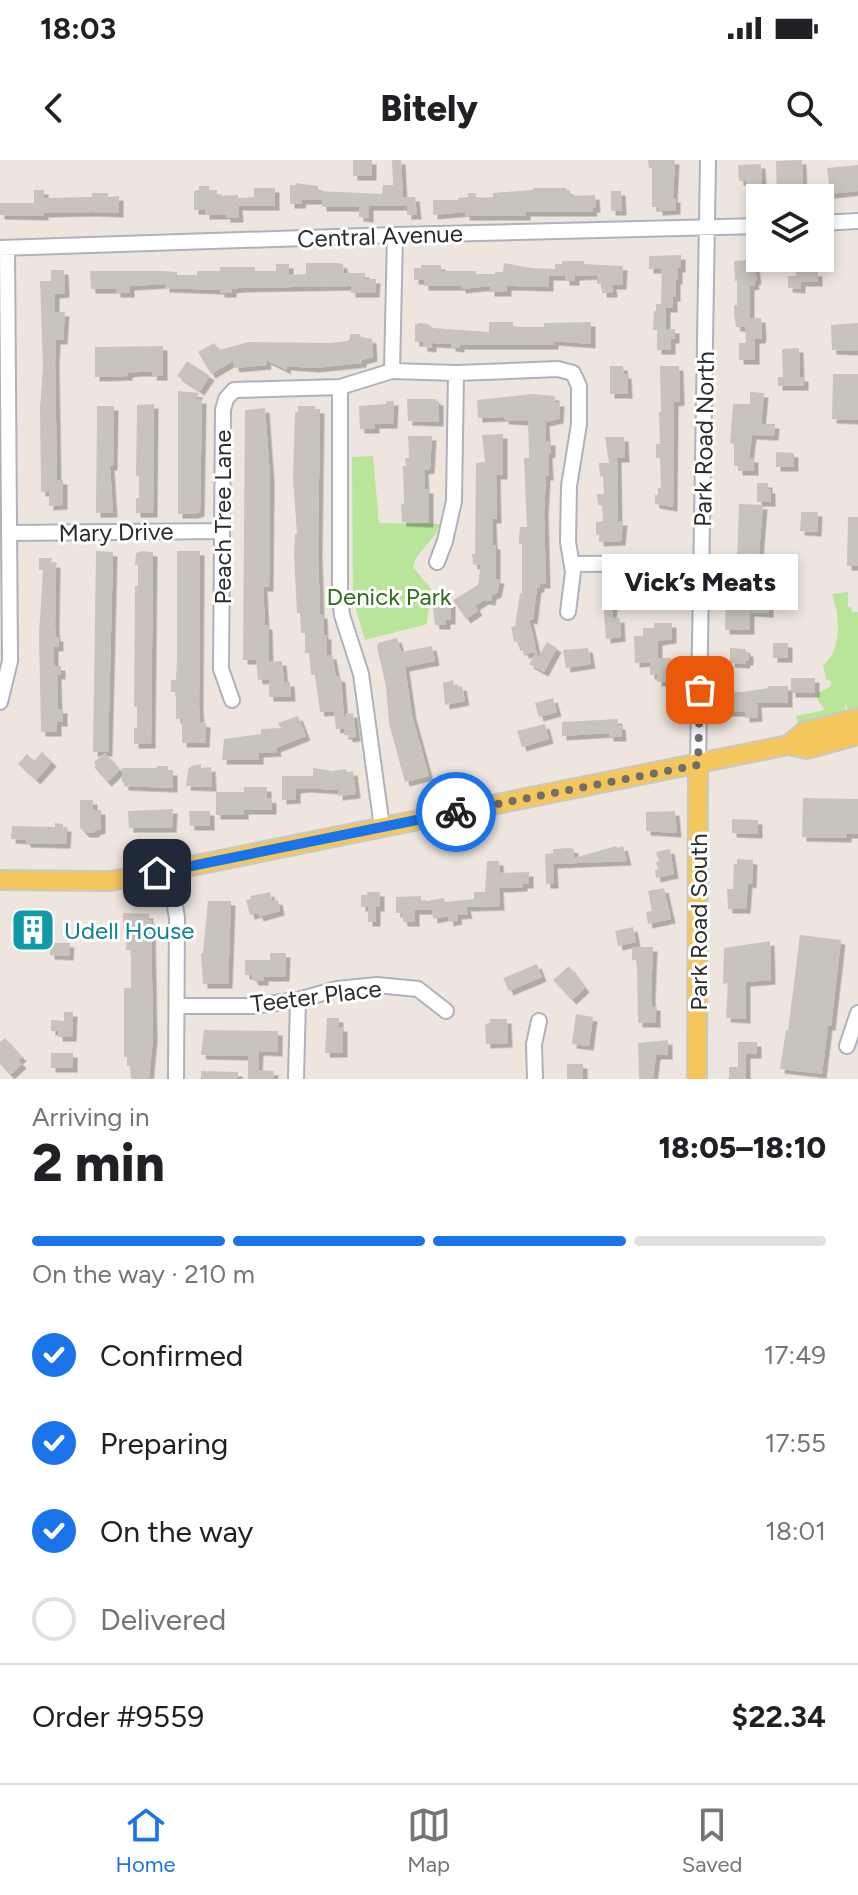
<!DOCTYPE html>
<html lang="en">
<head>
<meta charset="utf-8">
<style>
  :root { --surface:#fff; --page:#f6f6f6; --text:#202124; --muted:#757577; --line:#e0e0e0; --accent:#1a73e8 }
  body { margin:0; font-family:Figtree,sans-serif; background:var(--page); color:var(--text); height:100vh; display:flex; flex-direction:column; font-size:30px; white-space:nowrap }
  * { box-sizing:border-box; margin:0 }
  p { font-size:26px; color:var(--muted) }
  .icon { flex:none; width:44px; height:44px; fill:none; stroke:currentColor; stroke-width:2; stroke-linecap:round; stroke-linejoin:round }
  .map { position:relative; height:919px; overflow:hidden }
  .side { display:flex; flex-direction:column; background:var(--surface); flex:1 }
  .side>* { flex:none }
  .controls { position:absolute; left:746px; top:24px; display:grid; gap:16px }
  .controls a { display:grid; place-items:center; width:88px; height:88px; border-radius:0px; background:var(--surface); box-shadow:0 4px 12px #0003; font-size:40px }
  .pin { position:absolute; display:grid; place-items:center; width:68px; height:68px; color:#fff; margin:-34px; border-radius:16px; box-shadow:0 4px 12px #0006 }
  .courier { position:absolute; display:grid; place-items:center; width:80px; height:80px; margin:-40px; border:6px solid #1a73e8; border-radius:50%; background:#fff; color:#222; box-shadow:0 2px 10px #0007 }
  .bubble { position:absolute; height:56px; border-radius:0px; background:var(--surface); box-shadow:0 4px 12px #0003; font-size:26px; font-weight:800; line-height:56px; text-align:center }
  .overview em { font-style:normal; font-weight:800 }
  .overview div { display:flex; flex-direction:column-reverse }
  .overview { display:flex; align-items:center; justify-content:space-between; height:136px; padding:0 32px }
  h1 { font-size:52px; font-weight:800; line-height:60px }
  .bar { display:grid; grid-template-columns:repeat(4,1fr); gap:12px 8px; align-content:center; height:96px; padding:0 32px }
  .bar i { height:10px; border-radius:6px; background:var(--line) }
  .bar .on { background:var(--accent) }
  .bar p { grid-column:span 4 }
  .line { display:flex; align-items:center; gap:20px; padding:0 32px; border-top:2px solid var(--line) }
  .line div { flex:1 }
  ol { padding:0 32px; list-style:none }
  li { display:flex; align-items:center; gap:24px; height:88px }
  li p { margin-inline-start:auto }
  li .icon { padding:8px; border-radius:50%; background:var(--accent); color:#fff; stroke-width:4 }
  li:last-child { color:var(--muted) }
  li i { width:44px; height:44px; border:4px solid var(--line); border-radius:50% }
  .status { display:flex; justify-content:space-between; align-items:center; height:56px; padding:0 40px; background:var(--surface); direction:ltr }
  .status svg { height:22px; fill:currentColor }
  header { display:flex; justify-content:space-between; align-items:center; height:104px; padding:0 32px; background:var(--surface); font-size:36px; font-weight:800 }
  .tab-bar { display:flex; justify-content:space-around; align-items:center; height:112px; border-top:2px solid var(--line); background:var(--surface); font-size:22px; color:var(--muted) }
  .tab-bar a { display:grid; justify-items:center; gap:4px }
  .tab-bar .on { color:var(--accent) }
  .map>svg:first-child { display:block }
  .green { fill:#b8e59a }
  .building { fill:#c9c3bd; filter:url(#shadow) }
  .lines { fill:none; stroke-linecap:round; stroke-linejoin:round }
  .minor-casing { stroke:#aeb2bc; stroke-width:18 }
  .major-casing { stroke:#c8c8c8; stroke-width:22 }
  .minor { stroke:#fff; stroke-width:14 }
  .major { stroke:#f4c75d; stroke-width:18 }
  .done { stroke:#706d6a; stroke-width:8; stroke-dasharray:0 14.4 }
  .route { stroke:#1a73e8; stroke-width:10 }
  .labels { text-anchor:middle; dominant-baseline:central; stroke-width:6; stroke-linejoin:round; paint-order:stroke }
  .street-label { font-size:24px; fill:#2c2c2c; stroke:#fff }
  .park-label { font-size:24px; fill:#2f6c19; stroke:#fff }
  .culture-label { font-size:24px; fill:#0d838f; stroke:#fff; text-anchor:start }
</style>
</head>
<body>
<div class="status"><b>18:03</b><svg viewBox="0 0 49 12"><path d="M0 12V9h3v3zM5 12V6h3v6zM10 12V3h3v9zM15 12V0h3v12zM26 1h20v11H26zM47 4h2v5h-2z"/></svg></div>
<header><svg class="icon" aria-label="back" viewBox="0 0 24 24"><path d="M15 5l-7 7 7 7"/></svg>Bitely<svg class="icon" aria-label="search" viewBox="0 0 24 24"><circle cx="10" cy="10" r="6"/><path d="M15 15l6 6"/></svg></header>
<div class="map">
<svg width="858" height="919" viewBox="0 0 858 919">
  <defs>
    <filter id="shadow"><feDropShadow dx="4.5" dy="4.5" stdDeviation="0" flood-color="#0004"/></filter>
  </defs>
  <rect width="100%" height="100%" fill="#eee6de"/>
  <path class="green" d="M373,296L379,363L440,364C435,382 417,389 413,407L431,429L427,464L365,480L353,439L352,297Z
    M848,432V447H851L852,452H858V548L848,551L845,542V551L798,563L796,556L825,550L817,539L818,533L830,527L832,522L826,519L823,505C842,491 840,455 832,434Z"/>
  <path class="building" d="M353,0H372V16H353Z
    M392,0H401L403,37H415L417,55H407V46H369V58L359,57V47H322V40H302L301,44H290V25H296V23L318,26V31L382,34L383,25H393Z
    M648,0H675L673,38H676V50L658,51V47H652V8H649Z
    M802,0L803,34L777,38L776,1Z
    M761,4L762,23L746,24V21H739L738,5Z
    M858,5V31L830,34L827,8Z
    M199,26H209V30H217V36L238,35V38L254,37V28H275V46H238L239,58H226V55H205V50H194V31L199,30Z
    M533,28H566V30H570V36L595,35L596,48H592L593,52H526V56H465V52L433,55V40H458V38L468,37V33H476V38L493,37V33L533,30Z
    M34,30H44V38L92,37V33H108V37L119,36V53L92,52L44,53V56L0,55V43H34Z
    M611,31H621L622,51H611Z
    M681,95V108H678V120H676V137H673V148H666V169H675V179H671V190H657V170H653L654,151H656V144H661L662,109H649V96Z
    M796,98H812L811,112H818V122H801V129L788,128V116H796Z
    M754,100L757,120L754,121L755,125L750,126V158H761L762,174L761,179H755V200H739V183H746L745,167H736L734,154V145H737V121H735L734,101Z
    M562,101H584V104L623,106L622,125H612L613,133H602V124H597V115L575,116V121H565V116H549V127L515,126H507V132H490V126L461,129V126H424V120H414V108H421V105H441V111H476V114H495V112H503L504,103L531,108L555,109V104H562Z
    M306,103H337L343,104L344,113H365V119H376L375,133H351V126L239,128L232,129V133H220V130L165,128V124L130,126V133H116V129H91L90,111H162L177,112V115H197V111H220V107H255V111H276V104H289V115L306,114Z
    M51,110H64L65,133L55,134V152H65L63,180H56L55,201L57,320H63V345L49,346V332H41L40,248L43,207L40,121H51Z
    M489,162H513V167H544V163L591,162V184L554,181V185H460V188L451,187V184L432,183V188L423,187V182H415V165L419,163L428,164L433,168L489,172Z
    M858,163V191L832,190L831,165Z
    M350,174H360L361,177L372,179L373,197L362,200V203L315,208L286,206L287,210L266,200L267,205L235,208L233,201L211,214L198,192L214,183L219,190L249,182L331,183L347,181L350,179Z
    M163,186V216H152L153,212H138L128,213V216L95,217V187Z
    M799,188L800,217H804V226H778V217H783L782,189Z
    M187,201L210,216L200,231L177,216Z
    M610,206H623L624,214H627L628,234H610Z
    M660,206H679L680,241L674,242L673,347L655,344V335H658V328H661L660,298H656V284H660L659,252H661Z
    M833,214H858V260L832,259Z
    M178,231L199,233L195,239H202L200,352L194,354H178Z
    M750,232L764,233L761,264H775L774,276L752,275L749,298H754V311H738V306H734V284L730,283L733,244H750Z
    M532,234L555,236L554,242H560L559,259L545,262L546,281H551V293L548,294L549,316H546L544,352L546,424H540V428H537L533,460L529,459L538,498L547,482L557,488L544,512L529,504L536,492L524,494L523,490L520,491L518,481L514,482L511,467L515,466L520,433L522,434V384H519V377L520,367H527L524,298H529L528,261L504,260V257L478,258L477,240Z
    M407,239H436V241H439V262L408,261Z
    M386,241H394L393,264H375V269H360L359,246L386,244Z
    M154,244L153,353H136V338H139V316H136L137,245Z
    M97,246H114L113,306H110L113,353H96Z
    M298,246H315V249H320L318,391L320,454H323L324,475H327V495H332L336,516L341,518L344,558L346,554L353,553L356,577L348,578V575H344V568L336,569L334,551L320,552L315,515H311L309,493H305V473H301L300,453H297L294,394L295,374H297L293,318L295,252H298Z
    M265,248L270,318L269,427H263L265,465H268L269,502L282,501L284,522H290L291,537H269V519L258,520L256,500H243L245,250Z
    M503,274V315H496L497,359H492L493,385H496V419H500L497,433L492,435L491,441L484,440L475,446L478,451L466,459L453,440L478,425L481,404L473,405L472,394H475L476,303L485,302L482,275Z
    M408,276H432L430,309L424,310L425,329H429V363L402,362L401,344H404L403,306H406L405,298H409Z
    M605,277H624L625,298H617L618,361H623L621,381L599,382V374L596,375V362L603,361L602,345H598L597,334H604L603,316L600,317L599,303H609Z
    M776,292L794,293V307H776Z
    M757,323H768V329H771V342H757Z
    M739,344L763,345L757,419L756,424L744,423L743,439L769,440V453L750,452V470H725L726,427H733L737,399Z
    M801,352H818L817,372L800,371Z
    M848,357H858V406H847Z
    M96,391L113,392L108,592H93Z
    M142,391L153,392L151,584H134V568H137V547H134L135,426H138V405H135L136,393Z
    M177,391H200V397L199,545L200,562L206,563L205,583H182V559H176V532H171V520H176L177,499Z
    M39,398H52L51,403H56L55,466L56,477H59V487H54V503L55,506H61V515H57L58,549H63V562H57V572H41L39,474L43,410H39Z
    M658,418H668V424H671V442H658Z
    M602,428H631V441L613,443L612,459L620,458L621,477L606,479Z
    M432,442H451V460H446V465H435Z
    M654,463H672V479L658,481V498H671V522H657V515H650V502L635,503L634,476H643V468H654Z
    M397,478L401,492L432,486L435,501L405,507L412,555L429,616L405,622L389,563L386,526L377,487L378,483Z
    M773,483H788V498H773Z
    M588,488L591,504L566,508L563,490Z
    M730,488L746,489V492H749V501H746V504L730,503Z
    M791,518H815V533H791Z
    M453,520L454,527L462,526L465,541L445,545L443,523Z
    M768,526H788V543H757L758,557L745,558V552H724L725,531L743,532L768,528Z
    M553,538L557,552L539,557L535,543Z
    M298,556L306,576L276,588L277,592L259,593V600H222L224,579L261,574V569L281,568L278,563Z
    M618,559V565H621L622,577H609V573L562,576V562Z
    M545,564L549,579L522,587L517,571Z
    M42,592L52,602L36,620L18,604L27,594L34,601Z
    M105,593L120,610L107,622L94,607L96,605L94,602Z
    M201,604V608L211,607L212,627L186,626L188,610L191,606Z
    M157,606H168V611H173V628L124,626V623L122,622V608H157Z
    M313,608L333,611L346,609L347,612L353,611L356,634L338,636V630L305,628L296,629V639L282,640V616H313Z
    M244,627H267V638L272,639V650H244V655H216V632H244Z
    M803,638L858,639V674H847V678L802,677Z
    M80,640H93V650H101V669L95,671V673H85L80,668Z
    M173,649L172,668H129L128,651Z
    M189,651H210V666H190Z
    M675,651L677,673L646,671V652Z
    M732,659L758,660V674L732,673Z
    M55,663L63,664V667H67L66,684L26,683V680L11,679L12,666L55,667Z
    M616,686L617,688L623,686L627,701L553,704L554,724H546L545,694L553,693V689L570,688L574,689V698Z
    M670,689L674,714L656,718L655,710L658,709L656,702L659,701L656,692Z
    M737,699L753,700L752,724L748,723L746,749H728L727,729H733L734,704H737Z
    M487,701H499L500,713L529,712V724H523V727L499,728L500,746L466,747L468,754L457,755L458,760L449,762L448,756L433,759L432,750H415V762H403L402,753H396V737L421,736V742L444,738L445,742L474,739V732H485Z
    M664,728L671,759L648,764L646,752L652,751L648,731Z
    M270,732L272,741L278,740L280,751L259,757L258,753L250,755L246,740L251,739L250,736Z
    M367,732H380V747H376V762H368V747H361V735H367Z
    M208,741H231L228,824H203L201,794L203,793Z
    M123,753L149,754V760H151L153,878L149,919H131L130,906H127V897H124V828H131V790H126L127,770H123Z
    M41,758V766H45V785H29V775H22V759Z
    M633,767L636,782L618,786L615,771Z
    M800,775L841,780L831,866H828L822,914L780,909L786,870L788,871Z
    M770,781L771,820L746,822V859L726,858L728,823L723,824L724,788Z
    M50,783H70L69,796L50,795Z
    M632,787H653L651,836L652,846H656V863H638L637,800H632Z
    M270,793H286L285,817H264V821H254L251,815H245V800H270Z
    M537,804L542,817L509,831L503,818Z
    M569,806L585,828L572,840L553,820Z
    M64,852H73L72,877H58V871H51V860L64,861Z
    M576,854L593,857L589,886L572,884Z
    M327,858H339V867H343V893H325Z
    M490,859H507L508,883L486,884L485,864L490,863Z
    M204,870L278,871V892L259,891L258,910L274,911L273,919H248V896L201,895Z
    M5,878L22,897L18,900L22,904L10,915L0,904V882Z
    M668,880V895H656L653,919H639L638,883Z
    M738,882H757V894H746V919H729V907H738Z
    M51,893H73V908H51Z
    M567,904H583V919H567Z
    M201,911L238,912V919H201Z"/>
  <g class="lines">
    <g class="minor-casing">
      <path id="minor" d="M820,63L858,61
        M0,88L395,75L760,66
        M392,211L395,75
        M340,227V435L342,455L361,514L382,667
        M9,373L222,371
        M437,402L445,381L454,341L456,213
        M573,404L702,403
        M232,540L221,509L223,250L226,239L234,230L340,227L392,211L456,213L558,209L573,213L579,226V264L569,326L568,382L573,412L568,452
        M0,542L10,501L7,88
        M698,605L708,0
        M169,711L177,758L176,919
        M177,846H253L298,840L337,829L377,825L418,829L446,851
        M847,886L858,853
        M296,919L298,840
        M535,919L534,884L539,861"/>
    </g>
    <g class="major-casing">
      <path id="major" d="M788,585L804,572L858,558
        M0,720L109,721L157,713L788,585L807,589L858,575
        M697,919L698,605"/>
    </g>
    <use href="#minor" class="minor"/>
    <use href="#major" class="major"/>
  </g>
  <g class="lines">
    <path class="done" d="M456,652L698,605L700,530"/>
    <path class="route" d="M157,713L456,652"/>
  </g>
  <defs>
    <g id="building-square" transform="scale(2.3)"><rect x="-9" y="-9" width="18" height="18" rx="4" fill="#0f9aa8" stroke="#fff"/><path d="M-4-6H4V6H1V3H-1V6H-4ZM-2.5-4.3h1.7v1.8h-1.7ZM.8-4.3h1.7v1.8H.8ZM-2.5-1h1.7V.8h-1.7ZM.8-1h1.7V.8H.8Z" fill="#fff"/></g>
  </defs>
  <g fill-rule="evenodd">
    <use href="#building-square" x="33" y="770"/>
  </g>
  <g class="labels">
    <g class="street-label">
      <text transform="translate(380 76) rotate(-2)">Central Avenue</text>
      <text transform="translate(704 279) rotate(-89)">Park Road North</text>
      <text transform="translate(222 357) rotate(-90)">Peach Tree Lane</text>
      <text transform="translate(116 372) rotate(-1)">Mary Drive</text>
      <text transform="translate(698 762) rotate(-90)">Park Road South</text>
      <text transform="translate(316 836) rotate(-7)">Teeter Place</text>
    </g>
    <g class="park-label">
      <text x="389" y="436">Denick Park</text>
    </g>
    <g class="culture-label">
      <text x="64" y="770">Udell House</text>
    </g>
  </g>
</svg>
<div class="controls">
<a><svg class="icon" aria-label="layers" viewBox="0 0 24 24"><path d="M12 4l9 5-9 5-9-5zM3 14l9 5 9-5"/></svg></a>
</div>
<div class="pin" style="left:700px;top:530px;background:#ea580c"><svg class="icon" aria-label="bag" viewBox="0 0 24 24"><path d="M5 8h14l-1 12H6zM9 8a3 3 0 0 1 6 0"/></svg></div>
<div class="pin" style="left:157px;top:713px;background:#1f2937"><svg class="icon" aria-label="home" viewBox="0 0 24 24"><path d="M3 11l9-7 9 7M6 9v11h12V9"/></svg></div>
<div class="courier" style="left:456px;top:652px"><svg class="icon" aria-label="bike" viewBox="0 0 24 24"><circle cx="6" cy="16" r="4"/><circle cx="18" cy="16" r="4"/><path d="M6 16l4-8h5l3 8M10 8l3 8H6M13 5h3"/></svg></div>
<div class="bubble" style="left:602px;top:394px;width:196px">Vick’s Meats</div>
</div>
<section class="side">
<div class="overview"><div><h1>2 min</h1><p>Arriving in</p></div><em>18:05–18:10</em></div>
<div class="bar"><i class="on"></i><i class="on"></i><i class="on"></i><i></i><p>On the way · 210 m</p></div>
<ol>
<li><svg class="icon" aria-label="check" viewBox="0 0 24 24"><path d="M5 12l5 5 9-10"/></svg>Confirmed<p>17:49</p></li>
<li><svg class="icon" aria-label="check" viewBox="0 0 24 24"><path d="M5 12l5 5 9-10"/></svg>Preparing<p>17:55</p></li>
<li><svg class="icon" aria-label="check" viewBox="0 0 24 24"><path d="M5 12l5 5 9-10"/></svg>On the way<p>18:01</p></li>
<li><i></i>Delivered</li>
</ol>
<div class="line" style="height:104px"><div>Order #9559</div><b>$22.34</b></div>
</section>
<nav class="tab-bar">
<a class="on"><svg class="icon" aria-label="home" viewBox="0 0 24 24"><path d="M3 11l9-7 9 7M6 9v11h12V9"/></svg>Home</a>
<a><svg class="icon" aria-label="map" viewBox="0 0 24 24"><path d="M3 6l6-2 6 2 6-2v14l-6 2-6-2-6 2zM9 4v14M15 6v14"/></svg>Map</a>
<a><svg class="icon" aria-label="saved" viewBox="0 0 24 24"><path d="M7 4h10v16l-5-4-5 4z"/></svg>Saved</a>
</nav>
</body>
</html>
